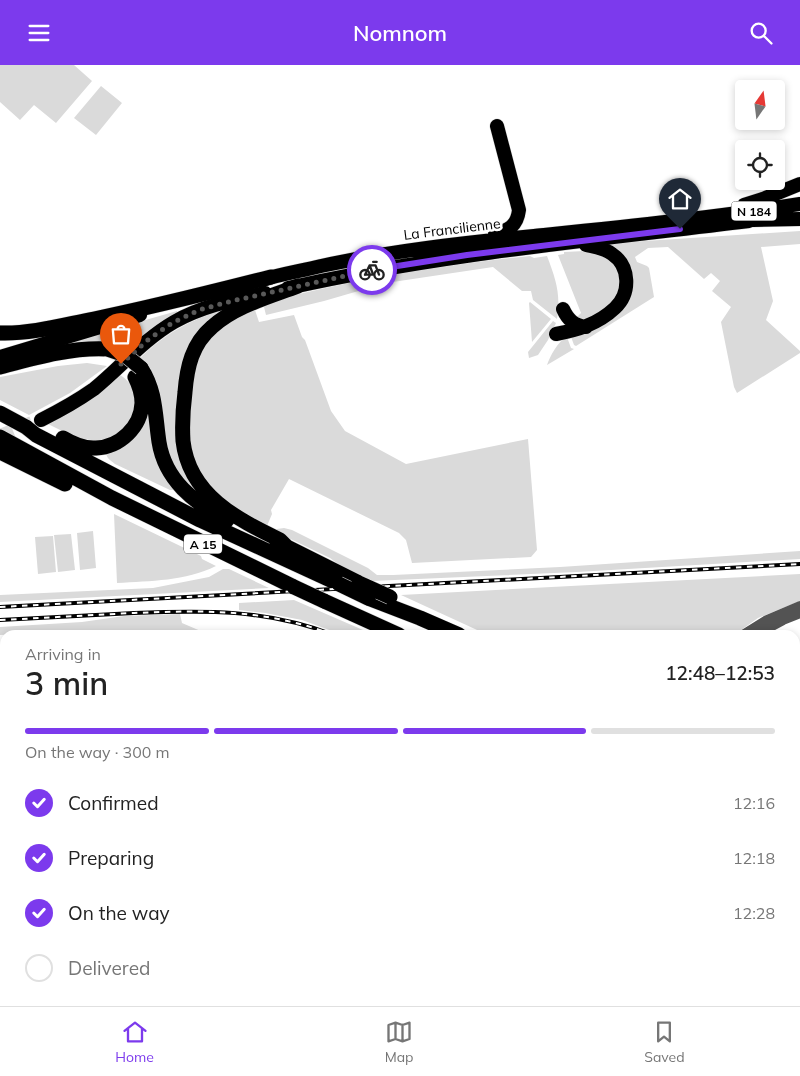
<!DOCTYPE html>
<html lang="en">
<head>
<meta charset="utf-8">
<style>
  :root { --surface:#fff; --page:#f2f2f2; --text:#222; --muted:#767676; --line:#e0e0e0; --accent:#7c3aed }
  body { margin:0; font-family:Mulish,sans-serif; background:var(--page); color:var(--text); height:100vh; display:flex; flex-direction:column; font-size:19px; white-space:nowrap }
  * { box-sizing:border-box; margin:0 }
  p { font-size:16px; color:var(--muted) }
  .icon { flex:none; width:28px; height:28px; fill:none; stroke:currentColor; stroke-width:2; stroke-linecap:round; stroke-linejoin:round }
  .map { position:relative; flex:1; overflow:hidden }
  .drawer { position:absolute; left:0px; top:565px; width:800px; height:376px; display:flex; flex-direction:column; background:var(--surface); border-radius:15px 15px 0 0; box-shadow:0 2px 8px #0003 }
  .drawer>* { flex:none }
  .needle { width:32px; rotate:14deg }
  .buttons { position:absolute; left:735px; top:15px; display:grid; gap:10px }
  .buttons a { display:grid; place-items:center; width:50px; height:50px; border-radius:5px; background:var(--surface); box-shadow:0 2px 8px #0003; font-size:25px }
  .pin { position:absolute; display:grid; place-items:center; width:42px; height:42px; color:#fff; margin:-51px -21px; border-radius:50% 50% 50% 0; rotate:-45deg; box-shadow:0 0 5px #0007 }
  .pin .icon { rotate:45deg }
  .courier { position:absolute; display:grid; place-items:center; width:50px; height:50px; margin:-25px; border:4px solid #7c3aed; border-radius:50%; background:#fff; color:#222; box-shadow:0 1px 6px #0007 }
  .overview em { font-style:normal; font-weight:600 }
  .overview div { display:flex; flex-direction:column-reverse }
  .overview { display:flex; align-items:center; justify-content:space-between; height:85px; padding:0 25px }
  h1 { font-size:32px; font-weight:600; line-height:38px }
  .bar { display:grid; grid-template-columns:repeat(4,1fr); gap:8px 5px; align-content:center; height:60px; padding:0 25px }
  .bar i { height:6px; border-radius:4px; background:var(--line) }
  .bar .selected { background:var(--accent) }
  .bar p { grid-column:span 4 }
  ol { padding:0 25px; list-style:none }
  li { display:flex; align-items:center; gap:15px; height:55px }
  li p { margin-inline-start:auto }
  li .icon { padding:5px; border-radius:50%; background:var(--accent); color:#fff; stroke-width:4 }
  li:last-child { color:var(--muted) }
  li i { width:28px; height:28px; border:2px solid var(--line); border-radius:50% }
  header { display:flex; justify-content:space-between; align-items:center; height:65px; padding:0 25px; background:var(--accent); color:#fff; font-size:22px; font-weight:600 }
  .dock { display:flex; justify-content:space-around; align-items:center; height:70px; border-top:1px solid var(--line); background:var(--surface); font-size:14px; color:var(--muted) }
  .dock a { display:grid; justify-items:center; gap:2px }
  .dock .selected { color:var(--accent) }
  .map>svg:first-child { display:block }
  .green { fill:#dadada }
  .lines { fill:none; stroke-linecap:round; stroke-linejoin:round }
  .trunk-tunnel { stroke:#d9d9d9; stroke-width:14; stroke-dasharray:14 7; stroke-linecap:butt }
  .trunk-casing { stroke:#dbdbdb; stroke-width:15 }
  .motorway-casing { stroke:#dbdbdb; stroke-width:16 }
  .tertiary { stroke:#535353; stroke-width:10 }
  .trunk { stroke:#000; stroke-width:14 }
  .motorway { stroke:#000; stroke-width:15 }
  .rail-casing { stroke:#000; stroke-width:4 }
  .rail { stroke:#fff; stroke-width:2; stroke-dasharray:5.5; stroke-linecap:butt }
  .motorway-bridge-casing { stroke:#dbdbdb; stroke-width:16; stroke-linecap:butt }
  .motorway-bridge { stroke:#000; stroke-width:15 }
  .done { stroke:#595959; stroke-width:5; stroke-dasharray:0 9 }
  .route { stroke:#7c3aed; stroke-width:6 }
  .labels { text-anchor:middle; dominant-baseline:central; stroke-width:5; stroke-linejoin:round; paint-order:stroke }
  .shield { fill:#fff; stroke:#4c4c4c; stroke-width:1 }
  .shield-label { font-size:12px; font-weight:bold; fill:#000 }
  .street-label { font-size:14px; fill:#000; stroke:#fff }
</style>
</head>
<body>
<header><svg class="icon" aria-label="menu" viewBox="0 0 24 24"><path d="M4 6h16M4 12h16M4 18h16"/></svg>Nomnom<svg class="icon" aria-label="search" viewBox="0 0 24 24"><circle cx="10" cy="10" r="6"/><path d="M15 15l6 6"/></svg></header>
<div class="map">
<svg width="800" height="941" viewBox="0 0 800 941">
  <rect width="100%" height="100%" fill="#fff"/>
  <path class="green" d="M0,0H74L92,16L56,58L34,40L20,55L0,37Z
    M101,21L122,38L96,70L74,53Z
    M800,166V179L761,182L773,236L766,255L800,286V288L737,328L734,322L721,257L731,242L712,226L720,216L711,208L704,214L668,182L648,183L635,192L637,197L647,201L649,203L654,232L576,281L574,280L570,269L593,266L629,229L608,182L614,178Z
    M585,186L610,193L622,213L617,233L588,257L574,255L581,248L558,190L564,189V187Z
    M530,191L534,193L547,191C556,215 561,229 557,254L533,235L531,226H522L493,202L386,218L324,236L266,250L263,238C351,215 440,200 530,191Z
    M530,237L551,254L532,277L529,238Z
    M254,242L259,257L294,250L302,272L305,275L331,346L345,366L406,399L528,374L537,485L531,492L412,498L406,475L399,468L289,414L271,445L272,449L267,461C255,454 229,443 220,435C213,428 199,409 195,401C184,376 188,304 203,281C216,261 234,253 254,242Z
    M221,245L222,247L201,267L180,357L206,436L175,406L165,376L157,318L152,308L140,293C166,268 187,257 221,245Z
    M177,246L178,250L128,285L51,282Z
    M553,256L556,258L548,275L538,290L529,293L528,287Z
    M567,272L571,283L574,284L547,300C550,291 558,276 567,272Z
    M87,298L107,301L70,328L29,350L0,335V312L58,301Z
    M119,309C126,314 132,319 134,327C141,349 121,373 100,375C81,377 64,367 48,359L68,349Z
    M146,340L174,424L173,425H170L115,399C110,395 106,393 106,386Z
    M114,449L201,491L202,494L216,501C185,516 151,516 117,518Z
    M284,463L292,465L368,503L377,510H393L560,502L800,486V494L577,507L372,516L346,505L330,493L276,467L277,464Z
    M93,466L96,503L80,505L77,468Z
    M71,469L75,505L58,507L54,470Z
    M53,471L56,507L38,509L35,472Z
    M223,504H229L269,523L0,537V530L153,523L209,512Z
    M800,509V536L758,553L734,570H488L401,530Z
    M294,535L363,565L374,570H343L302,555L265,548L239,545V538Z
    M180,549L182,558L210,570H155L98,566L0,570V562L82,557L124,551Z
    M347,936H519L515,941H347Z"/>
  <g class="lines">
    <path class="trunk-tunnel" d="M0,371L32,358"/>
    <g class="trunk-casing">
      <path id="trunk" d="M744,140L763,134L800,119
        M753,155L800,154
        M495,169C509,165 517,161 519,145L497,61
        M262,215C281,209 301,206 321,201C391,186 462,178 534,171C622,162 712,153 800,139
        M288,223C440,189 595,175 749,156
        M563,244C568,255 574,260 586,262
        M556,269C578,265 598,259 615,243C631,228 630,201 612,189C604,183 595,182 586,180
        M0,292L140,250
        M41,355C59,346 77,336 94,324C121,302 143,275 174,257C202,241 233,235 265,228"/>
    </g>
    <g class="motorway-casing">
      <path id="motorway" d="M0,268C32,269 63,260 94,254C153,242 212,227 271,212
        M0,302C34,293 72,282 107,284
        M141,303C156,326 155,350 159,377C165,415 194,438 227,455
        M26,362L36,370L200,455L339,519
        M0,372L112,433L294,522
        M63,373C73,379 84,384 96,383C120,382 141,362 142,338C142,329 139,320 135,312
        M0,387L65,419
        M277,479L287,482L359,518
        M287,482L280,475C237,454 189,430 183,376C182,360 183,343 185,327C187,302 192,279 212,262C235,241 269,232 298,221
        M368,533L420,553L459,570
        M324,536L399,570
        M795,734L800,737
        M795,770L800,773"/>
    </g>
    <path class="tertiary" d="M743,570L767,555L800,541
      M755,570L783,555L800,548
      M531,941L535,936"/>
    <use href="#trunk" class="trunk"/>
    <use href="#motorway" class="motorway"/>
    <g class="rail-casing">
      <path id="rail" d="M0,542L800,499
        M0,555C45,553 89,550 134,548C205,545 266,544 334,570
        M795,921L800,923"/>
    </g>
    <use href="#rail" class="rail"/>
    <g class="motorway-bridge-casing">
      <path id="motorway-bridge" d="M107,284L125,290L141,303
        M0,348L26,362
        M359,518L390,532
        M339,519L368,533
        M294,522L324,536"/>
    </g>
    <use href="#motorway-bridge" class="motorway-bridge"/>
  </g>
  <g class="lines">
    <path class="done" d="M121,299L149,274L172,258L199,245L232,236L372,205"/>
    <path class="route" d="M372,205L467,190L680,164"/>
  </g>
  <g class="labels">
    <g class="shield">
      <rect x="731.5" y="136.5" width="45" height="19" rx="4"/>
      <rect x="184" y="469.5" width="38" height="19" rx="4"/>
    </g>
    <g class="shield-label">
      <text x="754" y="146">N 184</text>
      <text x="203" y="479">A 15</text>
    </g>
    <g class="street-label">
      <text transform="translate(452 164) rotate(-7)">La Francilienne</text>
    </g>
  </g>
</svg>
<div class="buttons">
<a><svg class="needle" viewBox="-14 -14 28 28"><path d="M0-13l5 13h-10z" fill="#e53935"/><path d="M0 13l5-13h-10z" fill="#767676"/></svg></a>
<a><svg class="icon" aria-label="locate" viewBox="0 0 24 24"><circle cx="12" cy="12" r="6"/><path d="M12 2v4M12 18v4M2 12h4M18 12h4"/></svg></a>
</div>
<div class="pin" style="left:121px;top:299px;background:#ea580c"><svg class="icon" aria-label="bag" viewBox="0 0 24 24"><path d="M5 8h14l-1 12H6zM9 8a3 3 0 0 1 6 0"/></svg></div>
<div class="pin" style="left:680px;top:164px;background:#1f2937"><svg class="icon" aria-label="home" viewBox="0 0 24 24"><path d="M3 11l9-7 9 7M6 9v11h12V9"/></svg></div>
<div class="courier" style="left:372px;top:205px"><svg class="icon" aria-label="bike" viewBox="0 0 24 24"><circle cx="6" cy="16" r="4"/><circle cx="18" cy="16" r="4"/><path d="M6 16l4-8h5l3 8M10 8l3 8H6M13 5h3"/></svg></div>
<section class="drawer">
<div class="overview"><div><h1>3 min</h1><p>Arriving in</p></div><em>12:48–12:53</em></div>
<div class="bar"><i class="selected"></i><i class="selected"></i><i class="selected"></i><i></i><p>On the way · 300 m</p></div>
<ol>
<li><svg class="icon" aria-label="check" viewBox="0 0 24 24"><path d="M5 12l5 5 9-10"/></svg>Confirmed<p>12:16</p></li>
<li><svg class="icon" aria-label="check" viewBox="0 0 24 24"><path d="M5 12l5 5 9-10"/></svg>Preparing<p>12:18</p></li>
<li><svg class="icon" aria-label="check" viewBox="0 0 24 24"><path d="M5 12l5 5 9-10"/></svg>On the way<p>12:28</p></li>
<li><i></i>Delivered</li>
</ol>
</section>
</div>
<nav class="dock">
<a class="selected"><svg class="icon" aria-label="home" viewBox="0 0 24 24"><path d="M3 11l9-7 9 7M6 9v11h12V9"/></svg>Home</a>
<a><svg class="icon" aria-label="map" viewBox="0 0 24 24"><path d="M3 6l6-2 6 2 6-2v14l-6 2-6-2-6 2zM9 4v14M15 6v14"/></svg>Map</a>
<a><svg class="icon" aria-label="saved" viewBox="0 0 24 24"><path d="M7 4h10v16l-5-4-5 4z"/></svg>Saved</a>
</nav>
</body>
</html>
